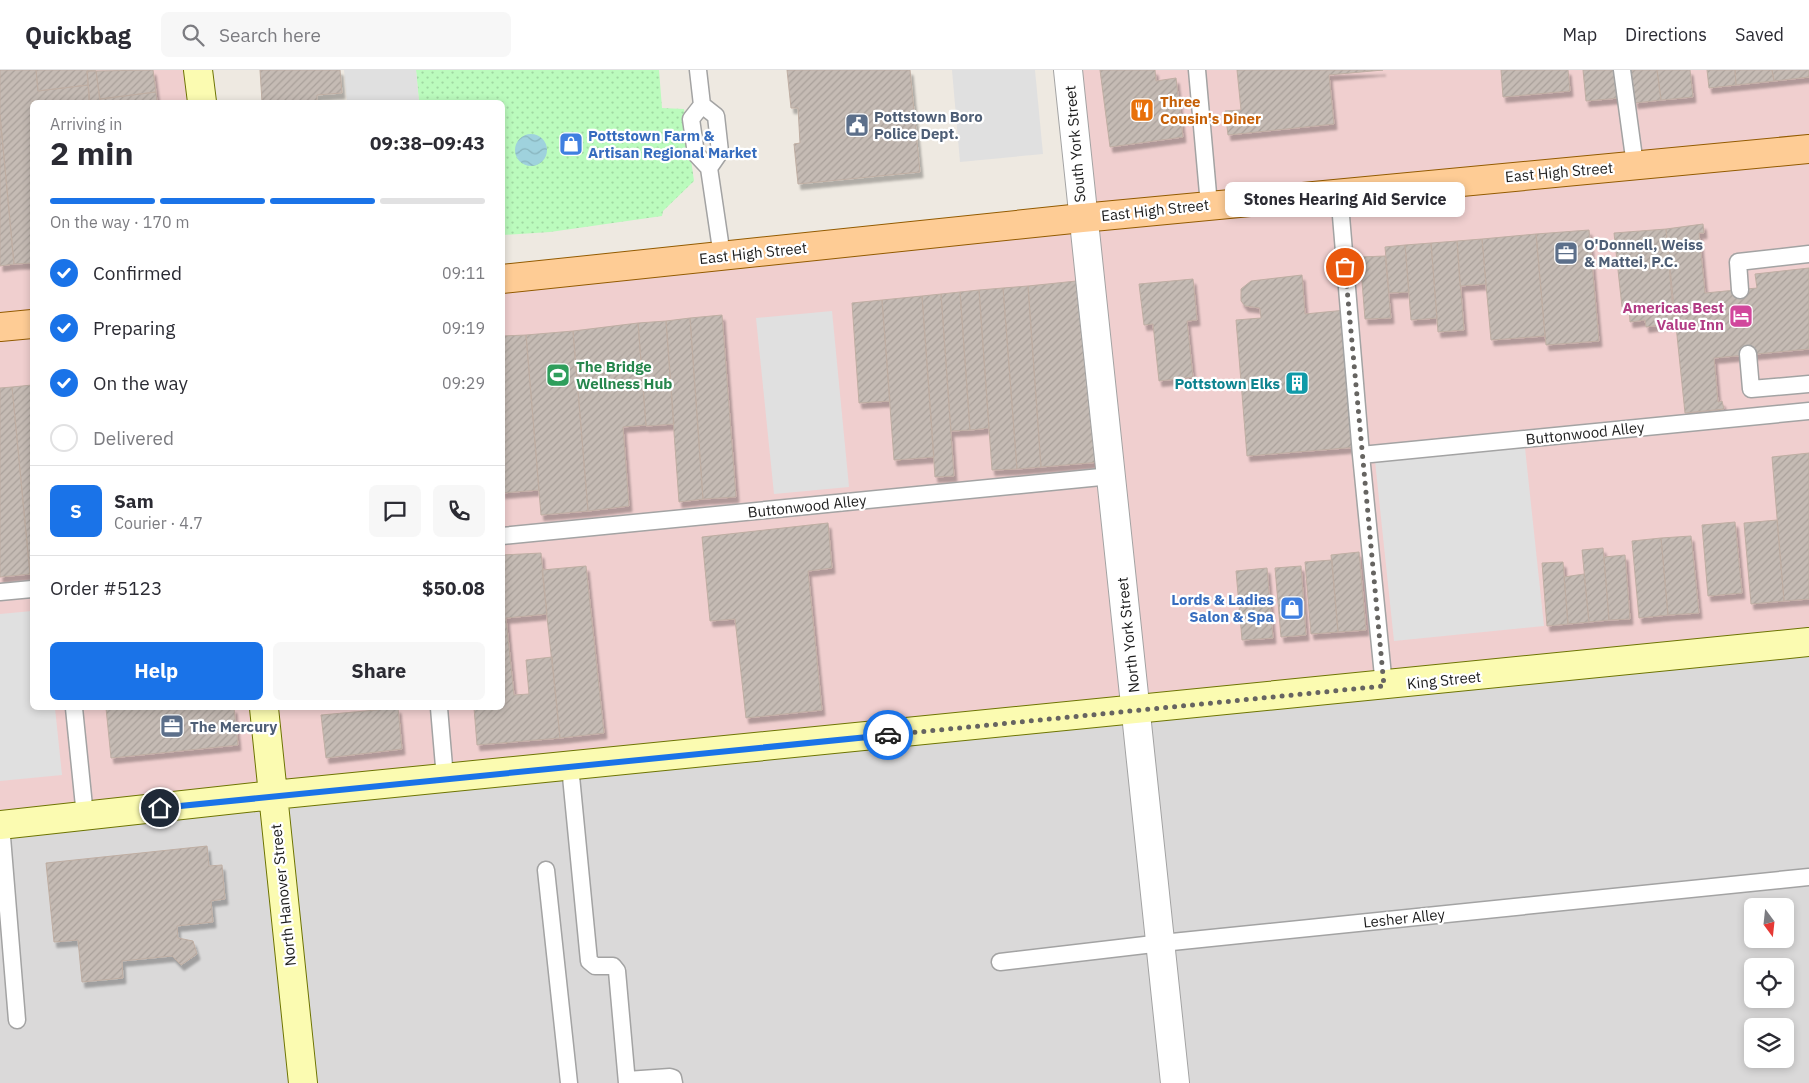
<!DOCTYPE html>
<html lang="en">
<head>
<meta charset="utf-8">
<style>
  :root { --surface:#fff; --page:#f7f7f7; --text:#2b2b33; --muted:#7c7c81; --line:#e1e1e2; --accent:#1a73e8 }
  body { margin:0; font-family:"IBM Plex Sans",sans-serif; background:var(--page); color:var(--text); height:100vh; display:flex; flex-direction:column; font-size:19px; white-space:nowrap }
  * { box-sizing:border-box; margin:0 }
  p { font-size:16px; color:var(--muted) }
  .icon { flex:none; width:28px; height:28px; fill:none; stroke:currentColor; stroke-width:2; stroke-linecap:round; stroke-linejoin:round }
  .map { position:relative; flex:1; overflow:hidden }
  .details { position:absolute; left:30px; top:30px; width:475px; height:610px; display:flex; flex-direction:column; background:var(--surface); border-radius:8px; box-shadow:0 2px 8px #0003 }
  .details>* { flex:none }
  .needle { width:32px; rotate:165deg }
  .tools { position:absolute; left:1744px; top:828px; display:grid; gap:10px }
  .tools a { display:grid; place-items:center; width:50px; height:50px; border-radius:8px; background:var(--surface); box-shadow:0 2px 8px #0003; font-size:25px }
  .pin { position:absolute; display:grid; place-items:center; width:42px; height:42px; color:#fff; margin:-21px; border:2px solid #fff; border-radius:50%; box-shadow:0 1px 5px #0007 }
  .courier { position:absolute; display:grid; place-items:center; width:50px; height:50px; margin:-25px; border:4px solid #1a73e8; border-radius:50%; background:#fff; color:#222; box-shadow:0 1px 6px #0007 }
  .bubble { position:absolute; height:35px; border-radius:8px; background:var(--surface); box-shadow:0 2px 8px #0003; font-size:16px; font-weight:700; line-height:35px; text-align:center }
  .summary em { font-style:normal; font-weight:700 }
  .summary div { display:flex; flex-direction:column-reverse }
  .summary { display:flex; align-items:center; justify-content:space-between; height:85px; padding:0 20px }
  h1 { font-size:32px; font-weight:700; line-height:38px }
  .bar { display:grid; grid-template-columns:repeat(4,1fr); gap:8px 5px; align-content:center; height:60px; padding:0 20px }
  .bar i { height:6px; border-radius:4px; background:var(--line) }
  .bar .current { background:var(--accent) }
  .bar p { grid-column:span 4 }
  .line { display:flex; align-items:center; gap:12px; padding:0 20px; border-top:1px solid var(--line) }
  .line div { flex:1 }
  .round { display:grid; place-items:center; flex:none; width:52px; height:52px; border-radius:8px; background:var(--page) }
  ol { padding:0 20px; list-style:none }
  li { display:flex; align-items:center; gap:15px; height:55px }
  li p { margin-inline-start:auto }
  li .icon { padding:5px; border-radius:50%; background:var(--accent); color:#fff; stroke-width:4 }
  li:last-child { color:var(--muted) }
  li i { width:28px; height:28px; border:2px solid var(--line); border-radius:50% }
  .cta { display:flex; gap:10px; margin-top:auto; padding:10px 20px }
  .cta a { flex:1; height:58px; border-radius:8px; background:var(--accent); color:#fff; font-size:20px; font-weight:700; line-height:58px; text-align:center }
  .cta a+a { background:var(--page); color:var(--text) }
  header { display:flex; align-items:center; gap:30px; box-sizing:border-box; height:70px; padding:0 25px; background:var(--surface); border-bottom:1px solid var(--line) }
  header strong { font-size:24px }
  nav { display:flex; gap:28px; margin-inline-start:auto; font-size:18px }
  .search { width:350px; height:45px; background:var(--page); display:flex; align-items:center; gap:12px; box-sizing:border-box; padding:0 18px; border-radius:8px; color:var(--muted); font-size:19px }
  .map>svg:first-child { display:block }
  .residential { fill:#dad9d9; fill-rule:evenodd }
  .commercial { fill:#f0cfcf }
  .park { fill:url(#park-dots) }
  .parking { fill:#e0e0e0 }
  .water { fill:url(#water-waves) }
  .building { fill:url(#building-hatch); stroke:#bfaea3; filter:url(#shadow) }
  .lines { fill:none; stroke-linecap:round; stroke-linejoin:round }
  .lane-casing { stroke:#a3a3a3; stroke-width:19 }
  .street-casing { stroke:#a3a3a3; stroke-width:30 }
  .secondary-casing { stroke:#6d7402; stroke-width:30 }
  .primary-casing { stroke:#935b00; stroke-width:30 }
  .lane { stroke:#fff; stroke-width:16 }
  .street { stroke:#fff; stroke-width:28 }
  .secondary { stroke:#fbfbb1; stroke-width:28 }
  .primary { stroke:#fecc95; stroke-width:28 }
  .done { stroke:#666461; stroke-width:5; stroke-dasharray:0 9 }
  .route { stroke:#1a73e8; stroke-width:6 }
  .labels { text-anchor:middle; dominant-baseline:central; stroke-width:4.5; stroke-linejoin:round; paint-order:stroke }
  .food-label { font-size:15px; font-weight:bold; fill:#c56008; stroke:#fff; text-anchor:start }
  .service-label { font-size:15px; font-weight:bold; fill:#4e5e75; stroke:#fff; text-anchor:start }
  .shop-label { font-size:15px; font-weight:bold; fill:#366cbe; stroke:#fff; text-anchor:start }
  .street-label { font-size:15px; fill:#1c1c1c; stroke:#fff }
  .hotel-label { font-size:15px; font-weight:bold; fill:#b23c85; stroke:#fff; text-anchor:end }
  .leisure-label { font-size:15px; font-weight:bold; fill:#27864d; stroke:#fff; text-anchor:start }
  .culture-label { font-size:15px; font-weight:bold; fill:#0d838f; stroke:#fff; text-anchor:end }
</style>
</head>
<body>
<header>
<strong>Quickbag</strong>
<div class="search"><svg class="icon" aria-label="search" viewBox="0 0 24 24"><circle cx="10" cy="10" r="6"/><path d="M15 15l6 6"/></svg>Search here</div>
<nav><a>Map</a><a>Directions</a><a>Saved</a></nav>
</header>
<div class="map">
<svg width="1809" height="1013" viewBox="0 0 1809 1013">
  <defs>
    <pattern id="park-dots" width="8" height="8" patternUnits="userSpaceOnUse" patternTransform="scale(1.25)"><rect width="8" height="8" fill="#bbfbbd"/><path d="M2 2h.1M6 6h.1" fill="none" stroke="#a0d7a2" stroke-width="1.8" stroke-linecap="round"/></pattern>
    <pattern id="water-waves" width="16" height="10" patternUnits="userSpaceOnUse" patternTransform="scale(1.25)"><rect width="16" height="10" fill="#9fd2dd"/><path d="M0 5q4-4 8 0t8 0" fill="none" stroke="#88b4bd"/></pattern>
    <pattern id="building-hatch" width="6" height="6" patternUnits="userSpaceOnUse" patternTransform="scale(1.25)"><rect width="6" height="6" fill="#c5bbb4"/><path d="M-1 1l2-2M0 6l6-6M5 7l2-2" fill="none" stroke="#a9a09a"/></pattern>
    <filter id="shadow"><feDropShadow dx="3" dy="5.5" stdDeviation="1" flood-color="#0004"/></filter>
  </defs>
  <rect width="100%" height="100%" fill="#eee9e1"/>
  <path class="residential" d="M1809,571V1013H0V755ZM1752,836H1785V869H1752ZM1752,896H1785V929H1752ZM1752,956H1785V989H1752Z"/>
  <path class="commercial" d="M0,0H198L202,32H32V638H502L503,209L1082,148L1068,0H1809V571L0,753Z"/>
  <path class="park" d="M416,0H659L662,38L684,39L694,111L663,141L662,146L550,162L503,165L502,32H419Z"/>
  <path class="parking" d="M344,0H416L419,32H347Z
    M952,0H1035L1043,84L960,92Z
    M832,241L849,417L774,424L756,248Z
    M1525,378L1544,556L1394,571L1375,391Z
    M32,541V638H55L62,705L0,711V544Z"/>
  <path class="water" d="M515 80a16 16 0 1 1 32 0a16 16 0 1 1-32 0Z"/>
  <path class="building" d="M0,0H36L38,21L88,15L89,32H32V193L14,194L0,45Z
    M36,0H96L87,1L88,15L38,21Z
    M153,0L156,22L100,29L96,1Z
    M260,0H340L342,23L317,25V32H262Z
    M787,0H910L920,102L798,114L794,74L800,73L798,38H791Z
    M1100,0H1155L1156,11L1176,8L1183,67L1110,77Z
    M1237,0H1383L1329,5L1334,54L1228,65L1225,41L1241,40Z
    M1501,0H1568L1570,21L1503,27Z
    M1583,0H1616L1619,28L1586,31Z
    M1631,0H1657L1661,30L1635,33Z
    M1657,0H1690L1693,27L1661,30Z
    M1707,0H1735L1736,15L1709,18Z
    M1735,0H1772L1774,11L1736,15Z
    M1772,0H1809V7L1774,11Z
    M87,1H96L100,32H90Z
    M156,22L157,32H101L100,29Z
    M0,45L14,194L0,196Z
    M1703,154L1704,163H1699L1705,223L1757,218L1755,204L1809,198V279L1714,288L1718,332L1722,331L1724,339L1685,343L1666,159Z
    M1666,159L1674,253L1646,257L1645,250L1630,252L1629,236L1622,237L1614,163Z
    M1589,160L1599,271L1546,275L1536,164Z
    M1536,164L1545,266L1491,270L1482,169Z
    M1482,169L1486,214L1460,216L1457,171Z
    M1457,171L1464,260L1438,262L1431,173Z
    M1431,173L1437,248L1411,250L1405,175Z
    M1405,175L1409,222L1389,223L1385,177Z
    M1385,186L1391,248L1365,249L1360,187Z
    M1302,205L1305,244L1346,240L1358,377L1247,386L1236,250L1261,248L1260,238L1245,236L1241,231V219L1251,211Z
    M1193,209L1197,250L1187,251L1193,307L1159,311L1153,254L1144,255L1139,214Z
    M1086,210L1100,392L1041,397L1028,216Z
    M1028,216L1041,397L1017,399L1003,218Z
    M1003,218L1017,399L992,400L979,220Z
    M979,220L989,358L970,360L960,222Z
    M960,222L970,360L951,361L941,224Z
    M941,224L954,406L935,407L922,226Z
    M922,226L934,387L894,390L882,230Z
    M882,230L890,331L859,333L852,233Z
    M722,245L736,427L703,429L690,248Z
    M690,248L703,429L679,432L666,251Z
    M666,251L674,354L646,356L638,253Z
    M638,253L646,355L623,357L629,436L588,441L573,261Z
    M573,261L588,441L541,445L526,265Z
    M526,265L539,420L502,423V266Z
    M32,315V503L30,504L12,317Z
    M12,317L30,504L0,507V318Z
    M1809,383V529L1784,531L1772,387Z
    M1777,450L1784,531L1751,534L1744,453Z
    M1735,452L1742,523L1708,526L1702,455Z
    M828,453L832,498L808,501L822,640L746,648L735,549L710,551L702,467Z
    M1691,466L1699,543L1668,545L1661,468Z
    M1661,468L1668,545L1639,548L1632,471Z
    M1603,478L1609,550L1589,552L1582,480Z
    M1359,482L1366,560L1338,562L1331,485Z
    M541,483L547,544L506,548L514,625L529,624L526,590L552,587L560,668L477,675L474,638H502V485Z
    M1625,485L1630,549L1609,550L1604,487Z
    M1332,490L1338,562L1311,564L1305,492Z
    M1563,492L1568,554L1547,556L1542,493Z
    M586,496L604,663L560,668L542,500Z
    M1301,496L1306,565L1281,567L1275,498Z
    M1267,498L1273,568L1242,570L1236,501Z
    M1584,504L1589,552L1568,554L1564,507Z
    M106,638H234L238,675L111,688Z
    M398,638L402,679L326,688L321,645Z
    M207,776L209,796L222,795L225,829L211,831L213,852L177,856L178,868L193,871L197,884L181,895L172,886L122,891L123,908L82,912L78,870L54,872L46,793Z"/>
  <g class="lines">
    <g class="lane-casing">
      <path id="lane" d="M698,0L702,35L716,46L720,82L709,98
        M1197,0L1209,135
        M1622,0L1635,95
        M702,35L691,49L696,84L709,98L722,186
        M1339,122L1361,385L1384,616
        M1740,220L1738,192L1809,184
        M1748,284L1751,319L1809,314
        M1361,385L1809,341
        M502,466L1111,406
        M0,522L32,519
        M74,638L85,746
        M439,638L445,708
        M570,696L589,891L595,896H613L617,901L627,1013
        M1,755L17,950
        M546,800L569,1013
        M1000,892L1162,873L1809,807
        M627,1010L670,1007L673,1008L674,1013"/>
    </g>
    <g class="street-casing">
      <path id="street" d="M1068,0L1175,1013"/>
    </g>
    <g class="secondary-casing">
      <path id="secondary" d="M198,0L202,32
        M264,638L303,1013
        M0,755L273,725L1809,572"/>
    </g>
    <g class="primary-casing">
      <path id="primary" d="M502,209L1082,148L1809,79
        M0,257L32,254"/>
    </g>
    <use href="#lane" class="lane"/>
    <use href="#street" class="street"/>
    <use href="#secondary" class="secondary"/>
    <use href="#primary" class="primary"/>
  </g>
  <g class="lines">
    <path class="done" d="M888,665L1384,616L1345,197"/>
    <path class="route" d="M160,738L888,665"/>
  </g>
  <defs>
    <g id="restaurant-square" transform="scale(1.25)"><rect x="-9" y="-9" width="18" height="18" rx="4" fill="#e8710a" stroke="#fff"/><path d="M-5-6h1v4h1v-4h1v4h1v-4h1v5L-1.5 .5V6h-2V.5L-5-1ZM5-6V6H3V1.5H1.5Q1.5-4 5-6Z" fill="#fff"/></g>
    <g id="civic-square" transform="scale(1.25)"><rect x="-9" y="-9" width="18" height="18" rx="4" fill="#5c6f8a" stroke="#fff"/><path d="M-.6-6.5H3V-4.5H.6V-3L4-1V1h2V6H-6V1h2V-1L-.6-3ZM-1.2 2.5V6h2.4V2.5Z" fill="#fff"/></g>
    <g id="shop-square" transform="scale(1.25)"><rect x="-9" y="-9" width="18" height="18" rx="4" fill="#3f7fe0" stroke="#fff"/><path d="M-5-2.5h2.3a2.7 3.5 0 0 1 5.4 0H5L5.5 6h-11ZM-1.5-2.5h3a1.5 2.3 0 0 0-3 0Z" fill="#fff"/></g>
    <g id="office-square" transform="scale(1.25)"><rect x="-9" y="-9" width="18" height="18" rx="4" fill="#5c6f8a" stroke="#fff"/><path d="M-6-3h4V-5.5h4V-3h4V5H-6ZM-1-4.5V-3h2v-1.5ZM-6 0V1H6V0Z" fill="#fff"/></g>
    <g id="hotel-square" transform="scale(1.25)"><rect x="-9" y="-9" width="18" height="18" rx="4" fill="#d1479c" stroke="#fff"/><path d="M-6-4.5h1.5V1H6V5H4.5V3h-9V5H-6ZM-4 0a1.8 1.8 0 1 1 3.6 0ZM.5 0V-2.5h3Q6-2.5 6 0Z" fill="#fff"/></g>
    <g id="stadium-square" transform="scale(1.25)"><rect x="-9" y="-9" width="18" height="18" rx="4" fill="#2e9e5b" stroke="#fff"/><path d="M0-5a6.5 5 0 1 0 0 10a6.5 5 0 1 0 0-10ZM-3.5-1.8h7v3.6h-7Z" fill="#fff"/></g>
    <g id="building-square" transform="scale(1.25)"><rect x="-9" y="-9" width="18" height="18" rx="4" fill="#0f9aa8" stroke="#fff"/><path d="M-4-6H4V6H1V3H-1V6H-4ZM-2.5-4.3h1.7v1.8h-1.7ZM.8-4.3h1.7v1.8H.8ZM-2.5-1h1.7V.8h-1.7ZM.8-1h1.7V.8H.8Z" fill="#fff"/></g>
  </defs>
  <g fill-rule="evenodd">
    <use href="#restaurant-square" x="1142" y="40"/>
    <use href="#civic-square" x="857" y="55"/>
    <use href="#shop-square" x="571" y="74"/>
    <use href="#office-square" x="1566" y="183"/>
    <use href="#hotel-square" x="1741" y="246"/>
    <use href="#stadium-square" x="558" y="305"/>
    <use href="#building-square" x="1297" y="313"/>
    <use href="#shop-square" x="1292" y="538"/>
    <use href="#office-square" x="172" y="656"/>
  </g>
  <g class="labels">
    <g class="food-label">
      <text x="1160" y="31">Three<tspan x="1160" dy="17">Cousin's Diner</tspan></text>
    </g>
    <g class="service-label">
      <text x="874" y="46">Pottstown Boro<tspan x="874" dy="17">Police Dept.</tspan></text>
      <text x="1584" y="174">O'Donnell, Weiss<tspan x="1584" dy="17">&amp; Mattei, P.C.</tspan></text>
      <text x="190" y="656">The Mercury</text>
    </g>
    <g class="shop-label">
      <text x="588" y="65">Pottstown Farm &amp;<tspan x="588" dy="17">Artisan Regional Market</tspan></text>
      <text x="1274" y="529" text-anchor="end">Lords &amp; Ladies<tspan x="1274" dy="17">Salon &amp; Spa</tspan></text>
    </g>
    <g class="street-label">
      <text transform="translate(1075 74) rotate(-95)">South York Street</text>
      <text transform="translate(1559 102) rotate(-5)">East High Street</text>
      <text transform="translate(1155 140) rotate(-6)">East High Street</text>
      <text transform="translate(753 183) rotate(-6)">East High Street</text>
      <text transform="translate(1585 363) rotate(-6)">Buttonwood Alley</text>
      <text transform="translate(807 436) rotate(-6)">Buttonwood Alley</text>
      <text transform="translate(1128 565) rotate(-96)">North York Street</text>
      <text transform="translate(1444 610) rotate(-6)">King Street</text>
      <text transform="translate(283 825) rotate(-96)">North Hanover Street</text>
      <text transform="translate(1404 848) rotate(-6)">Lesher Alley</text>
    </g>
    <g class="hotel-label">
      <text x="1724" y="237">Americas Best<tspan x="1724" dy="17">Value Inn</tspan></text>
    </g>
    <g class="leisure-label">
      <text x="576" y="296">The Bridge<tspan x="576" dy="17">Wellness Hub</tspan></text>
    </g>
    <g class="culture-label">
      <text x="1280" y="313">Pottstown Elks</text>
    </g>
  </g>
</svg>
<div class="tools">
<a><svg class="needle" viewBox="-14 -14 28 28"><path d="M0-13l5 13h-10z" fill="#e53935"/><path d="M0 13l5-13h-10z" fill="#7c7c81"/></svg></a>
<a><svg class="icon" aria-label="locate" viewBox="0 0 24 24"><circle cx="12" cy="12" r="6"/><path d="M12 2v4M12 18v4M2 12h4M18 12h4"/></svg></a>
<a><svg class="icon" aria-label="layers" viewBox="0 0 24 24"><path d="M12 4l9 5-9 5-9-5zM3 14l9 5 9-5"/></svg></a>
</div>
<div class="pin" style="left:1345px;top:197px;background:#ea580c"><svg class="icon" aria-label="bag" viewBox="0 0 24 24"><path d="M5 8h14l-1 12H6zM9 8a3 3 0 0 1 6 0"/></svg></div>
<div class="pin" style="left:160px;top:738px;background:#1f2937"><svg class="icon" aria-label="home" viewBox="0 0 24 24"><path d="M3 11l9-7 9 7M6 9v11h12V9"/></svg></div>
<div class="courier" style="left:888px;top:665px"><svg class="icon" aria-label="car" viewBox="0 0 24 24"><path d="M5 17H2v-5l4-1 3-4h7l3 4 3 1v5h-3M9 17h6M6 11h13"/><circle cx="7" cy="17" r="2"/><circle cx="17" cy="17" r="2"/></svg></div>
<div class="bubble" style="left:1225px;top:112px;width:240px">Stones Hearing Aid Service</div>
<section class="details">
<div class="summary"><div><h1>2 min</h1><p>Arriving in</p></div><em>09:38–09:43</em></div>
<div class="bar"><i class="current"></i><i class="current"></i><i class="current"></i><i></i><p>On the way · 170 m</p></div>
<ol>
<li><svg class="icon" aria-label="check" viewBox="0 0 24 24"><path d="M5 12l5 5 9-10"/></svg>Confirmed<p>09:11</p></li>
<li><svg class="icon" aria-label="check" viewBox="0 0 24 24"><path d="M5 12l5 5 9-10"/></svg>Preparing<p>09:19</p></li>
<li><svg class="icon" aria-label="check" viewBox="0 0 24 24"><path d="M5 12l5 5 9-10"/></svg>On the way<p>09:29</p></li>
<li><i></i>Delivered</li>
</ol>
<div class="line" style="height:90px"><b class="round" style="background:var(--accent);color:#fff">S</b><div><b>Sam</b><p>Courier · 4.7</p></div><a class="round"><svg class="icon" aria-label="chat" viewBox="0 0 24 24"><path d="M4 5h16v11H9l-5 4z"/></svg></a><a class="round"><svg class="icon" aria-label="phone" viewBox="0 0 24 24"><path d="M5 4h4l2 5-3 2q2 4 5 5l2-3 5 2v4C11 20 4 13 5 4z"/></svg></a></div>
<div class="line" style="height:65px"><div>Order #5123</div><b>$50.08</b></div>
<div class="cta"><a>Help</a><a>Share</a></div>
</section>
</div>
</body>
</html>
